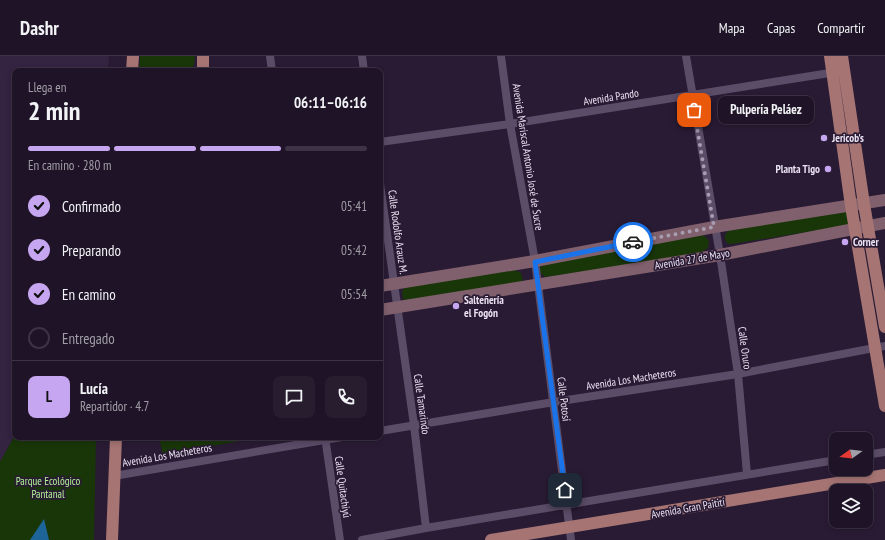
<!DOCTYPE html>
<html lang="es">
<head>
<meta charset="utf-8">
<style>
  :root { --surface:#1f1427; --page:#271d2f; --text:#f1f3f6; --muted:#a19ea7; --line:#3c3344; --accent:#c6a6f0 }
  body { margin:0; font-family:"PT Sans Narrow",sans-serif; background:var(--page); color:var(--text); height:100vh; display:flex; flex-direction:column; font-size:15px; white-space:nowrap }
  * { box-sizing:border-box; margin:0 }
  p { font-size:13px; color:var(--muted) }
  .icon { flex:none; width:22px; height:22px; fill:none; stroke:currentColor; stroke-width:2; stroke-linecap:round; stroke-linejoin:round }
  .map { position:relative; flex:1; overflow:hidden }
  .panel { position:absolute; left:12px; top:12px; width:371px; height:372px; display:flex; flex-direction:column; background:var(--surface); border-radius:8px; box-shadow:0 2px 6px #0003,0 0 0 1px var(--line) }
  .panel>* { flex:none }
  .needle { width:26px; rotate:256deg }
  .fabs { position:absolute; left:829px; top:376px; display:grid; gap:8px }
  .fabs a { display:grid; place-items:center; width:44px; height:44px; border-radius:8px; background:var(--surface); box-shadow:0 2px 6px #0003,0 0 0 1px var(--line); font-size:20px }
  .pin { position:absolute; display:grid; place-items:center; width:34px; height:34px; color:#fff; margin:-17px; border-radius:8px; box-shadow:0 2px 6px #0006 }
  .courier { position:absolute; display:grid; place-items:center; width:40px; height:40px; margin:-20px; border:3px solid #1a73e8; border-radius:50%; background:#fff; color:#222; box-shadow:0 1px 5px #0007 }
  .bubble { position:absolute; height:28px; border-radius:8px; background:var(--surface); box-shadow:0 2px 6px #0003,0 0 0 1px var(--line); font-size:13px; font-weight:700; line-height:28px; text-align:center }
  .head em { font-style:normal; font-weight:700 }
  .head div { display:flex; flex-direction:column-reverse }
  .head { display:flex; align-items:center; justify-content:space-between; height:68px; padding:0 16px }
  h1 { font-size:26px; font-weight:700; line-height:30px }
  .bar { display:grid; grid-template-columns:repeat(4,1fr); gap:6px 4px; align-content:center; height:48px; padding:0 16px }
  .bar i { height:5px; border-radius:3px; background:var(--line) }
  .bar .current { background:var(--accent) }
  .bar p { grid-column:span 4 }
  .line { display:flex; align-items:center; gap:10px; padding:0 16px; border-top:1px solid var(--line) }
  .line div { flex:1 }
  .round { display:grid; place-items:center; flex:none; width:42px; height:42px; border-radius:8px; background:var(--page) }
  ol { padding:0 16px; list-style:none }
  li { display:flex; align-items:center; gap:12px; height:44px }
  li p { margin-inline-start:auto }
  li .icon { padding:4px; border-radius:50%; background:var(--accent); color:#111; stroke-width:4 }
  li:last-child { color:var(--muted) }
  li i { width:22px; height:22px; border:2px solid var(--line); border-radius:50% }
  header { display:flex; align-items:center; gap:24px; box-sizing:border-box; height:56px; padding:0 20px; background:var(--surface); border-bottom:1px solid var(--line) }
  header strong { font-size:19px }
  nav { display:flex; gap:22px; margin-inline-start:auto; font-size:14px }
  .map>svg:first-child { display:block }
  .built { fill:#342341 }
  .green { fill:#193608 }
  .water { fill:#1d6599 }
  .lines { fill:none; stroke-linecap:round; stroke-linejoin:round }
  .minor { stroke:#5b4c68; stroke-width:8 }
  .secondary { stroke:#80606d; stroke-width:12 }
  .primary { stroke:#a57473; stroke-width:12 }
  .done { stroke:#a79cb0; stroke-width:4; stroke-dasharray:0 7.2 }
  .route { stroke:#1a73e8; stroke-width:5 }
  .poi-dot { fill:#c6a6f0; stroke:#291b34; stroke-width:1.5 }
  .labels { text-anchor:middle; dominant-baseline:central; stroke-width:3.5; stroke-linejoin:round; paint-order:stroke }
  .street-label { font-size:11px; fill:#ebe2f3; stroke:#291b34 }
  .poi-label { font-size:11px; font-weight:bold; fill:#ebe2f3; stroke:#291b34; text-anchor:start }
  .park-label { font-size:11px; fill:#b1f194; stroke:#291b34 }
</style>
</head>
<body>
<header>
<strong>Dashr</strong>
<nav><a>Mapa</a><a>Capas</a><a>Compartir</a></nav>
</header>
<div class="map">
<svg width="885" height="484" viewBox="0 0 885 484">
  <rect width="100%" height="100%" fill="#291b34"/>
  <path class="built" d="M0,0H109L108,15H15V379L0,406Z"/>
  <path class="green" d="M140,0H195L193,15H139Z
    M847,153L850,169L732,188H728L725,184V179L728,175Z
    M699,178L705,180L709,185L708,192L702,196L600,214L545,221L539,216L541,208Z
    M515,214L521,217L523,224L518,230L408,246L403,243L402,236L405,230Z
    M15,379V381H96L94,484H0V406Z
    M159,381H261L163,399Z"/>
  <path class="water" d="M44,463L49,484H30Z"/>
  <g class="lines">
    <path class="minor" d="M270,0L272,15
      M362,0L364,15
      M501,0L510,68L535,205L571,484
      M686,0L720,199L738,318L747,418
      M380,86L510,68L836,16
      M380,128L414,369L426,472
      M380,375L554,346L738,318L885,290
      M325,381L340,484
      M866,399L885,396
      M114,420L342,381
      M362,484L426,472L836,404"/>
    <path class="secondary" d="M380,230L535,205L714,171L885,144
      M380,254L720,199L885,167"/>
    <path class="primary" d="M830,0L851,150L885,350
      M842,0L864,148L885,271
      M132,15L133,0
      M203,15V0
      M112,484L116,381
      M491,484L885,419"/>
  </g>
  <g class="lines">
    <path class="done" d="M633,186L714,171L694,54"/>
    <path class="route" d="M565,434L535,206L633,186"/>
  </g>
  <g class="poi-dot">
    <circle cx="824" cy="82" r="4"/>
    <circle cx="828" cy="113" r="4"/>
    <circle cx="845" cy="186" r="4"/>
    <circle cx="456" cy="250" r="4"/>
  </g>
  <g class="labels">
    <g class="street-label">
      <text transform="translate(611 41) rotate(-9)">Avenida Pando</text>
      <text transform="translate(528 101) rotate(81)">Avenida Mariscal Antonio José de Sucre</text>
      <text transform="translate(398 176) rotate(82)">Calle Rodolfo Arauz M.</text>
      <text transform="translate(692 203) rotate(-10)">Avenida 27 de Mayo</text>
      <text transform="translate(745 292) rotate(82)">Calle Oruro</text>
      <text transform="translate(631 323) rotate(-9)">Avenida Los Macheteros</text>
      <text transform="translate(564 343) rotate(83)">Calle Potosí</text>
      <text transform="translate(422 348) rotate(82)">Calle Tamarindo</text>
      <text transform="translate(167 399) rotate(-10)">Avenida Los Macheteros</text>
      <text transform="translate(343 431) rotate(82)">Calle Quitachiyú</text>
      <text transform="translate(688 452) rotate(-10)">Avenida Gran Paitití</text>
    </g>
    <g class="poi-label">
      <text x="832" y="82">Jericob's</text>
      <text x="820" y="113" text-anchor="end">Planta Tigo</text>
      <text x="853" y="186">Corner</text>
      <text x="464" y="244">Salteñería<tspan x="464" dy="13">el Fogón</tspan></text>
    </g>
    <g class="park-label">
      <text x="48" y="425">Parque Ecológico<tspan x="48" dy="13">Pantanal</tspan></text>
    </g>
  </g>
</svg>
<div class="fabs">
<a><svg class="needle" viewBox="-14 -14 28 28"><path d="M0-13l5 13h-10z" fill="#e53935"/><path d="M0 13l5-13h-10z" fill="#a19ea7"/></svg></a>
<a><svg class="icon" aria-label="layers" viewBox="0 0 24 24"><path d="M12 4l9 5-9 5-9-5zM3 14l9 5 9-5"/></svg></a>
</div>
<div class="pin" style="left:694px;top:54px;background:#ea580c"><svg class="icon" aria-label="bag" viewBox="0 0 24 24"><path d="M5 8h14l-1 12H6zM9 8a3 3 0 0 1 6 0"/></svg></div>
<div class="pin" style="left:565px;top:434px;background:#1f2937"><svg class="icon" aria-label="home" viewBox="0 0 24 24"><path d="M3 11l9-7 9 7M6 9v11h12V9"/></svg></div>
<div class="courier" style="left:633px;top:186px"><svg class="icon" aria-label="car" viewBox="0 0 24 24"><path d="M5 17H2v-5l4-1 3-4h7l3 4 3 1v5h-3M9 17h6M6 11h13"/><circle cx="7" cy="17" r="2"/><circle cx="17" cy="17" r="2"/></svg></div>
<div class="bubble" style="left:718px;top:40px;width:96px">Pulpería Peláez</div>
<section class="panel">
<div class="head"><div><h1>2 min</h1><p>Llega en</p></div><em>06:11–06:16</em></div>
<div class="bar"><i class="current"></i><i class="current"></i><i class="current"></i><i></i><p>En camino · 280 m</p></div>
<ol>
<li><svg class="icon" aria-label="check" viewBox="0 0 24 24"><path d="M5 12l5 5 9-10"/></svg>Confirmado<p>05:41</p></li>
<li><svg class="icon" aria-label="check" viewBox="0 0 24 24"><path d="M5 12l5 5 9-10"/></svg>Preparando<p>05:42</p></li>
<li><svg class="icon" aria-label="check" viewBox="0 0 24 24"><path d="M5 12l5 5 9-10"/></svg>En camino<p>05:54</p></li>
<li><i></i>Entregado</li>
</ol>
<div class="line" style="height:72px"><b class="round" style="background:var(--accent);color:#111">L</b><div><b>Lucía</b><p>Repartidor · 4.7</p></div><a class="round"><svg class="icon" aria-label="chat" viewBox="0 0 24 24"><path d="M4 5h16v11H9l-5 4z"/></svg></a><a class="round"><svg class="icon" aria-label="phone" viewBox="0 0 24 24"><path d="M5 4h4l2 5-3 2q2 4 5 5l2-3 5 2v4C11 20 4 13 5 4z"/></svg></a></div>
</section>
</div>
</body>
</html>
